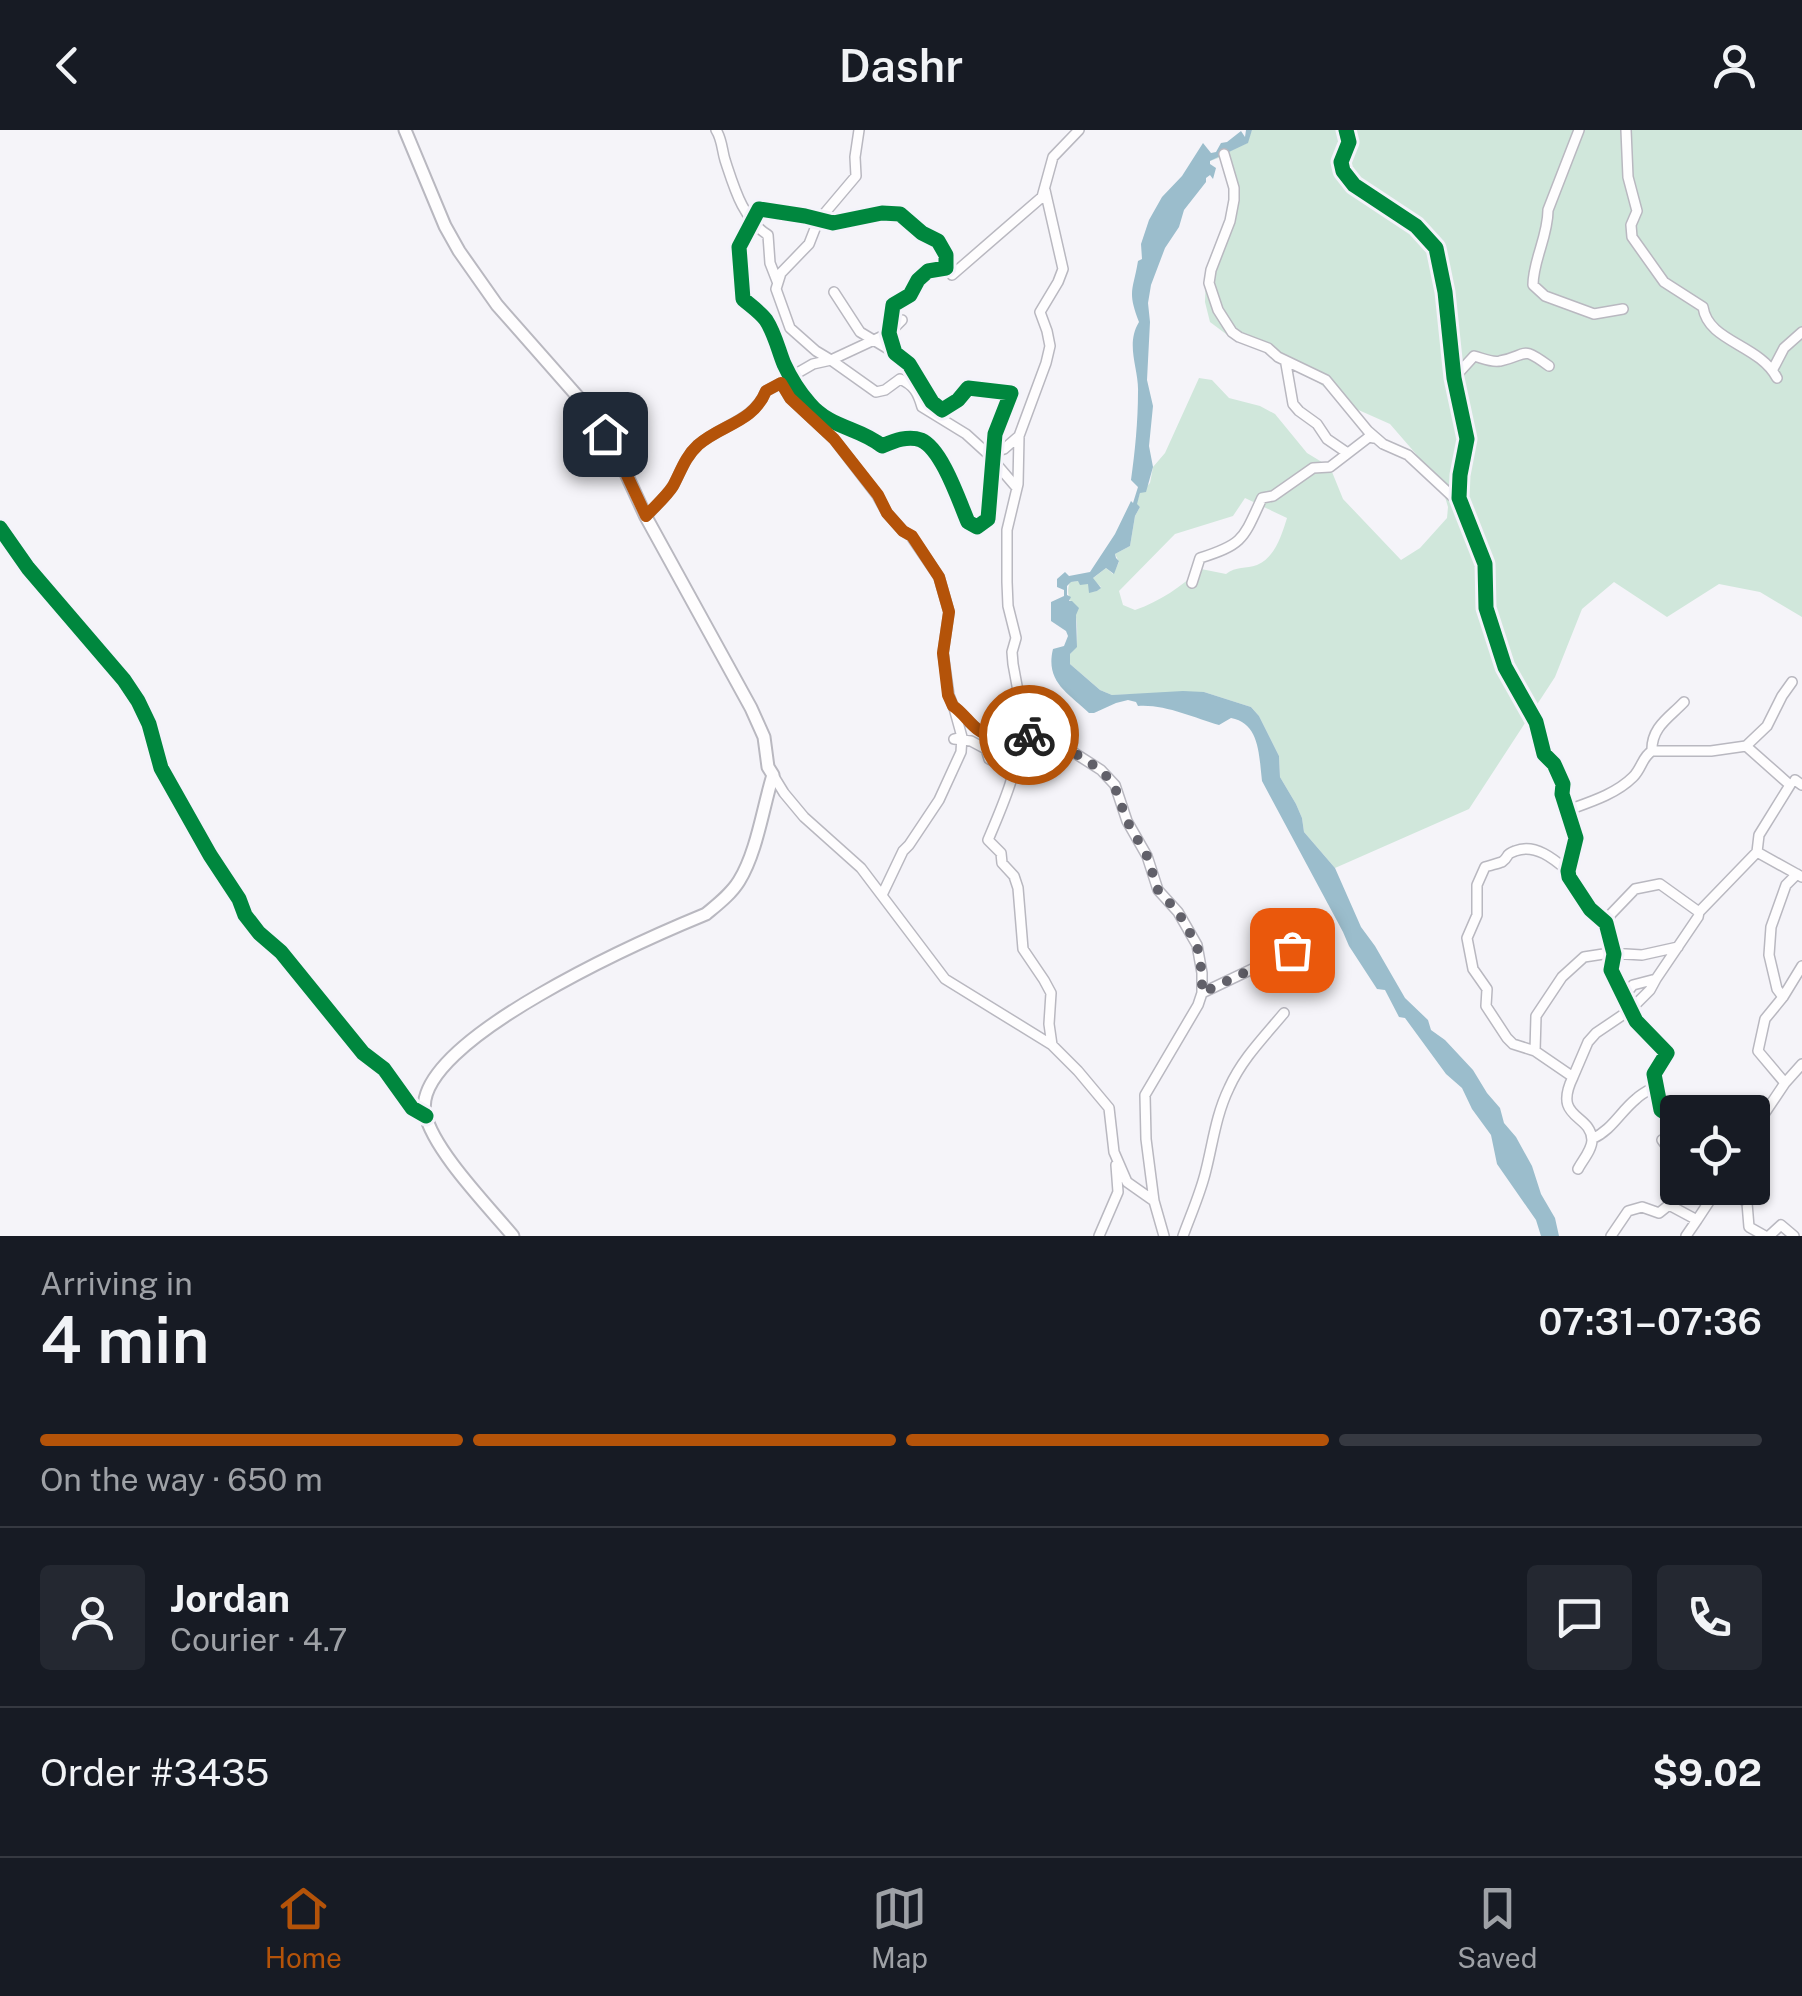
<!DOCTYPE html>
<html lang="en">
<head>
<meta charset="utf-8">
<style>
  :root { --surface:#171b24; --page:#242831; --text:#f1f3f6; --muted:#9ea1a6; --line:#363941; --accent:#b45309 }
  body { margin:0; font-family:"Public Sans",sans-serif; background:var(--page); color:var(--text); height:100vh; display:flex; flex-direction:column; font-size:38px; white-space:nowrap }
  * { box-sizing:border-box; margin:0 }
  p { font-size:32px; color:var(--muted) }
  .icon { flex:none; width:55px; height:55px; fill:none; stroke:currentColor; stroke-width:2; stroke-linecap:round; stroke-linejoin:round }
  .map { position:relative; height:1106px; overflow:hidden }
  .sheet { display:flex; flex-direction:column; background:var(--surface); flex:1 }
  .sheet>* { flex:none }
  .tools { position:absolute; left:1660px; top:965px; display:grid; gap:20px }
  .tools a { display:grid; place-items:center; width:110px; height:110px; border-radius:10px; background:var(--surface); box-shadow:0 2px 8px #0004; font-size:50px }
  .pin { position:absolute; display:grid; place-items:center; width:85px; height:85px; color:#fff; margin:-42px; border-radius:20px; box-shadow:0 5px 15px #0006 }
  .courier { position:absolute; display:grid; place-items:center; width:100px; height:100px; margin:-50px; border:8px solid #b45309; border-radius:50%; background:#fff; color:#222; box-shadow:0 2px 12px #0007 }
  .overview em { font-style:normal; font-weight:600 }
  .overview div { display:flex; flex-direction:column-reverse }
  .overview { display:flex; align-items:center; justify-content:space-between; height:170px; padding:0 40px }
  h1 { font-size:65px; font-weight:600; line-height:75px }
  .bar { display:grid; grid-template-columns:repeat(4,1fr); gap:15px 10px; align-content:center; height:120px; padding:0 40px }
  .bar i { height:12px; border-radius:8px; background:var(--line) }
  .bar .selected { background:var(--accent) }
  .bar p { grid-column:span 4 }
  .line { display:flex; align-items:center; gap:25px; padding:0 40px; border-top:2px solid var(--line) }
  .line div { flex:1 }
  .round { display:grid; place-items:center; flex:none; width:105px; height:105px; border-radius:10px; background:var(--page) }
  header { display:flex; justify-content:space-between; align-items:center; height:130px; padding:0 40px; background:var(--surface); font-size:45px; font-weight:600 }
  .tabs { display:flex; justify-content:space-around; align-items:center; height:140px; border-top:2px solid var(--line); background:var(--surface); font-size:28px; color:var(--muted) }
  .tabs a { display:grid; justify-items:center; gap:5px }
  .tabs .selected { color:var(--accent) }
  .map>svg:first-child { display:block }
  .green { fill:#d0e7db; fill-rule:evenodd }
  .water { fill:#9bbdcc }
  .lines { fill:none; stroke-linecap:round; stroke-linejoin:round }
  .minor-casing { stroke:#b9b8c0; stroke-width:12 }
  .secondary-casing { stroke:#b9b8c0; stroke-width:15 }
  .minor { stroke:#fefdfe; stroke-width:9 }
  .secondary { stroke:#fefdfe; stroke-width:11 }
  .cycleway-casing { stroke:#f4f3fa; stroke-width:21 }
  .cycleway { stroke:#00873e; stroke-width:15 }
  .done { stroke:#616069; stroke-width:10; stroke-dasharray:0 18 }
  .route { stroke:#b45309; stroke-width:12 }
</style>
</head>
<body>
<header><svg class="icon" aria-label="back" viewBox="0 0 24 24"><path d="M15 5l-7 7 7 7"/></svg>Dashr<svg class="icon" aria-label="person" viewBox="0 0 24 24"><circle cx="12" cy="8" r="4"/><path d="M4 21q1-7 8-7t8 7"/></svg></header>
<div class="map">
<svg width="1802" height="1106" viewBox="0 0 1802 1106">
  <rect width="100%" height="100%" fill="#f5f4f9"/>
  <path class="green" d="M1252,0H1802V487L1760,462L1719,454L1667,487L1614,452L1582,479L1555,547L1469,679L1335,738L1304,702L1302,688L1296,674L1280,647L1279,626L1259,586L1251,577L1204,562L1112,565L1100,560L1070,534V524L1077,516C1077,505 1078,493 1075,483C1071,470 1065,465 1070,452L1078,451L1089,454V462L1097,461L1101,457L1092,449L1106,438L1113,444L1119,432L1115,424L1130,416L1135,386L1140,377L1136,375L1140,363L1150,353L1153,337L1165,323L1199,248L1212,250L1229,268L1260,276L1275,284L1307,323L1330,337L1343,369L1401,430L1420,418L1447,388L1448,377L1443,360L1418,331L1416,324L1390,294L1354,278L1306,244L1249,212L1230,207L1210,192L1205,172L1206,140L1224,94L1232,56L1224,26L1210,31L1247,13ZM1245,368L1287,388C1282,404 1275,428 1257,435C1246,439 1236,436 1226,444L1201,439C1180,457 1161,471 1135,480L1123,475L1119,461L1175,404L1233,386Z"/>
  <path class="water" d="M1246,0H1252L1248,13L1210,31V34L1216,38L1213,49L1210,45L1206,48V52L1184,80L1179,97L1165,118L1151,155L1148,173L1150,192L1147,250L1153,276L1149,316L1153,337L1146,362L1140,363L1137,374L1140,377L1135,386L1130,416L1115,424L1116,428L1119,431L1114,444L1106,438L1093,448L1101,458L1097,461L1089,463L1088,454L1080,455L1078,451L1071,452L1067,456V465L1071,467L1069,471H1072L1079,478L1076,485L1077,517L1070,524V534L1100,560L1112,565L1183,561L1204,562L1251,577L1259,586L1279,626L1280,647L1296,674L1302,688L1304,702L1335,738L1361,797L1375,816L1405,868L1428,890L1431,900L1445,910L1473,940L1487,963L1500,978L1504,993L1516,1007L1532,1036L1541,1064L1555,1088L1559,1106H1541L1536,1090L1497,1034L1491,1005L1472,979L1462,958L1446,944L1405,888L1399,887L1385,860L1377,859L1349,816L1343,802L1262,651C1259,626 1260,593 1231,588L1219,595C1194,588 1165,574 1138,576L1136,572L1128,570L1116,573L1094,583H1089C1068,563 1045,552 1053,519L1064,516L1068,506L1066,501L1051,491V472L1064,466V460L1057,457V449L1065,442L1069,446L1090,442L1115,404L1131,371L1133,373L1138,357L1131,350C1135,322 1138,291 1138,262C1139,239 1125,215 1139,192C1127,161 1133,161 1138,131L1142,129L1141,114L1149,90L1162,67L1182,46L1203,13L1211,23L1216,22L1221,13L1227,12L1241,1L1245,7Z"/>
  <g class="lines">
    <g class="minor-casing">
      <path id="minor" d="M716,0C722,9 722,20 725,30C734,57 743,90 768,105L770,133L777,151
        M859,0L855,27L856,46L818,91L809,114L781,143L776,159L790,198L816,221L831,230L889,203L902,190
        M1346,0L1349,12L1341,32L1343,41L1354,55L1416,96L1436,118L1445,162L1454,248L1467,309L1460,345L1459,368L1485,434L1486,478L1505,537L1536,592L1544,624L1554,634L1563,654L1562,664L1576,708L1568,741L1569,747L1590,779L1606,793L1614,824L1611,840L1636,891L1667,923L1654,944L1661,980L1678,991
        M1579,0L1548,80C1548,107 1533,130 1533,155L1545,166L1594,184L1623,179
        M1626,0L1628,47L1637,81L1631,95L1632,107L1664,152L1703,177C1708,212 1759,214 1777,248
        M1224,24L1234,58V70L1230,91L1211,140L1209,153L1218,180L1232,202L1239,207L1268,218L1278,227L1326,250L1368,301L1383,314L1408,325L1452,366L1459,368
        M1045,60L1063,139L1058,152L1040,182L1047,201L1050,216L1046,233L1019,306L1018,354L1007,400V452L1008,476L1016,508L1012,522L1013,534L1020,572L1039,606H1048L1101,640L1115,655L1127,691L1147,726L1158,760L1178,782L1197,815L1202,843V863
        M759,79L805,86L833,93L882,83L900,84L922,103L938,111L946,125V138L928,141L918,150L910,165L893,175L889,203L895,223L909,234L932,272L942,280L958,270L968,258L1011,263L995,304L988,389L977,397L968,392C959,371 942,319 921,310C908,305 894,311 882,316C859,297 831,299 809,273C800,263 790,247 784,234C778,219 775,204 766,190C760,182 751,176 743,169L739,117Z
        M952,145L1042,67L1053,27L1079,0
        M834,162L860,202L895,223
        M1286,234L1293,274L1299,281L1317,294L1327,309L1346,322
        M1773,239L1784,218L1802,202
        M1454,248L1474,226C1482,228 1492,233 1500,231C1529,225 1520,215 1549,236
        M787,249L813,234L831,230L876,262L885,260L900,249C914,255 918,263 922,277L966,304L988,324L1004,319L1019,306
        M993,330L1017,358
        M646,387C654,377 666,367 673,356C681,341 685,327 698,315C721,295 754,291 766,261L781,253L790,268L834,309L877,365L887,383L903,401L911,406L939,447L949,482L943,523L949,565L953,576C962,582 967,591 976,598C993,611 1018,603 1039,606
        M0,398L28,438L124,550L138,571L149,594L161,638L210,725L239,769L245,785L259,803L281,822L363,923L384,939L412,978L426,986
        M1192,453L1200,428C1244,414 1243,409 1262,368L1273,366L1313,338L1330,337L1369,307L1374,308
        M1020,603C1019,639 1002,677 988,710L1001,723L1002,733L1014,746L1018,758L1023,819L1044,850L1051,863L1049,894L1052,915
        M962,607L954,609L971,611L986,619L989,629L995,632L1015,633
        M1652,621C1651,597 1670,587 1684,572
        M773,645L784,663L804,687L861,738L945,849L1052,915L1078,941L1109,978L1114,1022L1127,1052L1154,1071
        M1795,650L1802,655
        M1568,680C1590,672 1616,664 1633,647C1642,638 1642,627 1652,621H1711L1746,616L1767,596L1782,566L1792,552
        M1757,722L1802,747
        M882,765L903,721L909,715L939,670L961,622L962,607L954,578
        M1606,793L1611,784L1635,759L1660,754L1699,782
        M1625,865L1633,855L1656,849L1698,787L1699,782L1757,722L1759,705L1790,655L1746,616
        M1783,867L1777,859L1769,825L1771,797L1786,755L1797,744
        M1535,921L1513,914L1507,908L1486,876L1487,859L1473,839L1467,808L1477,785V755L1485,737C1488,736 1499,733 1502,732C1511,725 1504,725 1515,721C1535,713 1554,729 1568,741
        M1573,947L1588,912L1596,903L1630,880L1650,860L1656,849
        M1785,953L1758,921L1765,889L1783,867L1802,836
        M1752,1002L1785,953L1802,934
        M1592,1009C1612,1000 1620,982 1636,969C1642,963 1651,959 1658,955
        M1662,1010L1667,1017L1678,1025
        M1578,1039C1582,1031 1592,1020 1592,1010C1591,983 1552,990 1573,947L1535,921L1536,886L1562,847L1584,827L1610,823L1642,825L1678,817
        M1730,1058L1747,1073L1749,1097L1765,1106
        M1099,1106L1118,1062L1116,1035
        M1164,1106L1154,1071L1146,1009L1145,965L1198,875L1202,863L1292,820L1304,817
        M1183,1106C1191,1084 1201,1062 1206,1040C1213,1012 1216,985 1229,958C1242,929 1264,907 1284,883
        M1611,1106L1628,1081L1642,1077L1659,1083L1669,1075L1697,1090L1718,1058
        M1686,1106L1697,1090
        M1769,1106L1781,1095L1794,1106"/>
    </g>
    <g class="secondary-casing">
      <path id="secondary" d="M405,0L445,96L459,121L497,175L593,284L617,324L646,387L751,578L764,607L768,637L773,645C763,677 757,722 739,751C731,764 718,774 706,784C650,807 410,911 425,983C433,1020 488,1076 513,1106"/>
    </g>
    <use href="#minor" class="minor"/>
    <use href="#secondary" class="secondary"/>
    <g class="cycleway-casing">
      <path id="cycleway" d="M1346,0L1349,12L1341,32L1343,41L1354,55L1416,96L1436,118L1445,162L1454,248L1467,309L1460,345L1459,368L1485,434L1486,478L1505,537L1536,592L1544,624L1554,634L1563,654L1562,664L1576,708L1568,741L1569,747L1590,779L1606,793L1614,824L1611,840L1636,891L1667,923L1654,944L1661,980L1678,991
        M759,79L805,86L833,93L882,83L900,84L922,103L938,111L946,125V138L928,141L918,150L910,165L893,175L889,203L895,223L909,234L932,272L942,280L958,270L968,258L1011,263L995,304L988,389L977,397L968,392C959,371 942,319 921,310C908,305 894,311 882,316C859,297 831,299 809,273C800,263 790,247 784,234C778,219 775,204 766,190C760,182 751,176 743,169L739,117Z
        M0,398L28,438L124,550L138,571L149,594L161,638L210,725L239,769L245,785L259,803L281,822L363,923L384,939L412,978L426,986"/>
    </g>
    <use href="#cycleway" class="cycleway"/>
  </g>
  <g class="lines">
    <path class="done" d="M1029,605L1048,606L1101,640L1114,655L1127,691L1147,726L1158,760L1178,782L1197,815L1202,843V863L1292,820"/>
    <path class="route" d="M605,304L617,324L646,386C654,377 666,367 673,356C681,341 685,327 698,315C722,294 753,293 766,261L781,253L790,268L834,309L878,365L887,383L903,401L912,406L939,447L949,482L943,523L948,565L953,576C967,585 975,605 994,606C1006,607 1017,603 1029,605"/>
  </g>
</svg>
<div class="tools">
<a><svg class="icon" aria-label="locate" viewBox="0 0 24 24"><circle cx="12" cy="12" r="6"/><path d="M12 2v4M12 18v4M2 12h4M18 12h4"/></svg></a>
</div>
<div class="pin" style="left:1292px;top:820px;background:#ea580c"><svg class="icon" aria-label="bag" viewBox="0 0 24 24"><path d="M5 8h14l-1 12H6zM9 8a3 3 0 0 1 6 0"/></svg></div>
<div class="pin" style="left:605px;top:304px;background:#1f2937"><svg class="icon" aria-label="home" viewBox="0 0 24 24"><path d="M3 11l9-7 9 7M6 9v11h12V9"/></svg></div>
<div class="courier" style="left:1029px;top:605px"><svg class="icon" aria-label="bike" viewBox="0 0 24 24"><circle cx="6" cy="16" r="4"/><circle cx="18" cy="16" r="4"/><path d="M6 16l4-8h5l3 8M10 8l3 8H6M13 5h3"/></svg></div>
</div>
<section class="sheet">
<div class="overview"><div><h1>4 min</h1><p>Arriving in</p></div><em>07:31–07:36</em></div>
<div class="bar"><i class="selected"></i><i class="selected"></i><i class="selected"></i><i></i><p>On the way · 650 m</p></div>
<div class="line" style="height:180px"><a class="round"><svg class="icon" aria-label="person" viewBox="0 0 24 24"><circle cx="12" cy="8" r="4"/><path d="M4 21q1-7 8-7t8 7"/></svg></a><div><b>Jordan</b><p>Courier · 4.7</p></div><a class="round"><svg class="icon" aria-label="chat" viewBox="0 0 24 24"><path d="M4 5h16v11H9l-5 4z"/></svg></a><a class="round"><svg class="icon" aria-label="phone" viewBox="0 0 24 24"><path d="M5 4h4l2 5-3 2q2 4 5 5l2-3 5 2v4C11 20 4 13 5 4z"/></svg></a></div>
<div class="line" style="height:130px"><div>Order #3435</div><b>$9.02</b></div>
</section>
<nav class="tabs">
<a class="selected"><svg class="icon" aria-label="home" viewBox="0 0 24 24"><path d="M3 11l9-7 9 7M6 9v11h12V9"/></svg>Home</a>
<a><svg class="icon" aria-label="map" viewBox="0 0 24 24"><path d="M3 6l6-2 6 2 6-2v14l-6 2-6-2-6 2zM9 4v14M15 6v14"/></svg>Map</a>
<a><svg class="icon" aria-label="saved" viewBox="0 0 24 24"><path d="M7 4h10v16l-5-4-5 4z"/></svg>Saved</a>
</nav>
</body>
</html>
